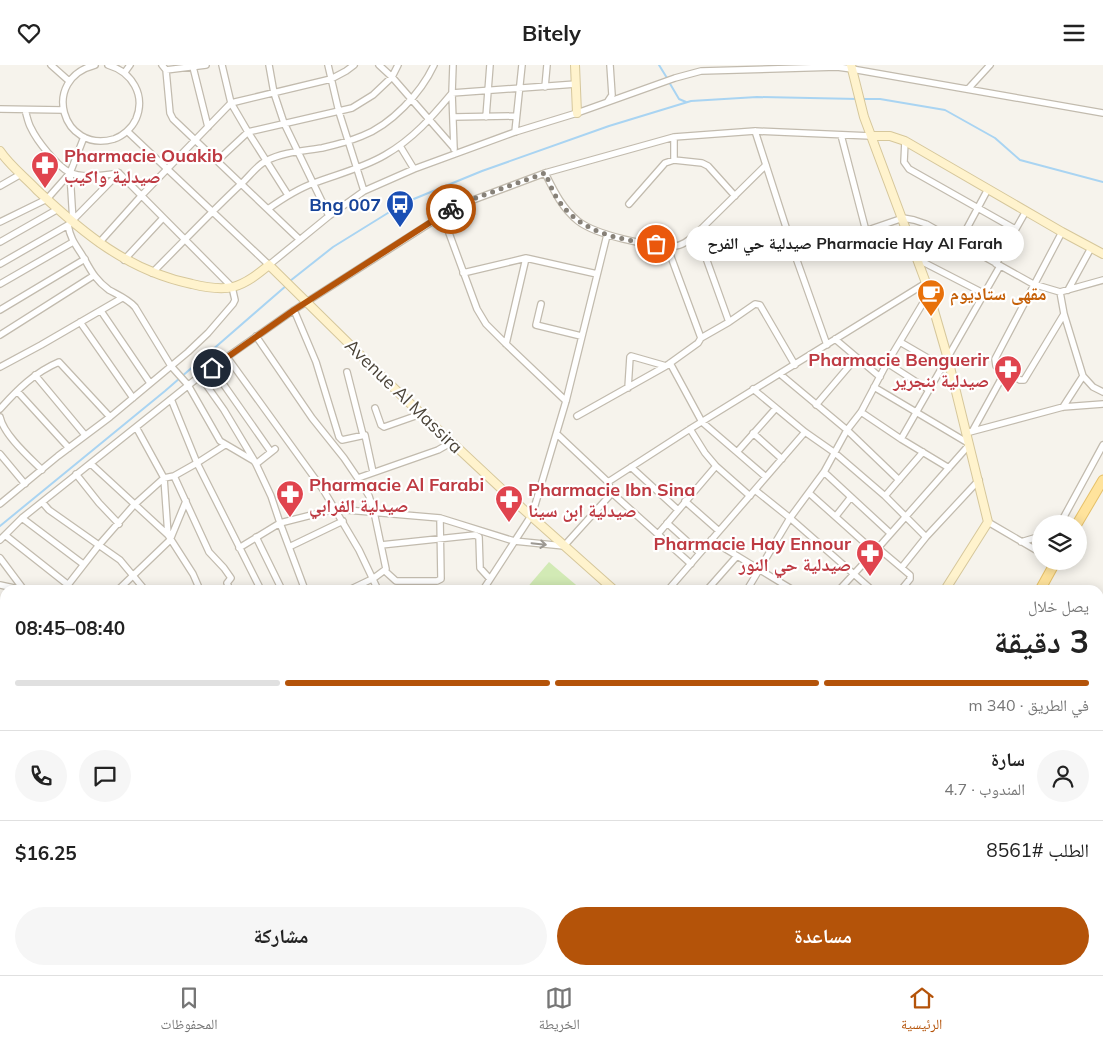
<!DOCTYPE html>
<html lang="ar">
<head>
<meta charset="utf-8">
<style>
  :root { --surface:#fff; --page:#f6f6f6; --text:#222; --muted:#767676; --line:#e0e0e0; --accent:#b45309 }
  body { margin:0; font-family:Mulish,"Noto Naskh Arabic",sans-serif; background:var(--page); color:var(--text); direction:rtl; height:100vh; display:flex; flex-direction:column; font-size:19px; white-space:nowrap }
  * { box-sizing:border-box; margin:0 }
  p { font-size:16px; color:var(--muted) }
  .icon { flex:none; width:28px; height:28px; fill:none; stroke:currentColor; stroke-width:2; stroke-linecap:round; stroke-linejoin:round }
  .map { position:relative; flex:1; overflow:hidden; direction:ltr }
  .panel { position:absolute; left:0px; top:520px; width:1104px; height:390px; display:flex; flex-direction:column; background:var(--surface); border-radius:15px 15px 0 0; box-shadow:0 2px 12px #0003; direction:rtl }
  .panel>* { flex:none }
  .fabs { position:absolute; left:1032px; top:450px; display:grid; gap:10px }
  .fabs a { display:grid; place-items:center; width:55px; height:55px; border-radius:50%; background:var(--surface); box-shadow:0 2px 12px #0003; font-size:25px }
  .pin { position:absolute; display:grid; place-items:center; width:42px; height:42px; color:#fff; margin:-21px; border:2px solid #fff; border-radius:50%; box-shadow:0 1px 5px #0007 }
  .courier { position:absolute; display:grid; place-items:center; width:50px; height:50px; margin:-25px; border:4px solid #b45309; border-radius:50%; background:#fff; color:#222; box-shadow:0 1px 6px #0007 }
  .bubble { position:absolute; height:35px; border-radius:18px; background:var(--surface); box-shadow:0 2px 12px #0003; font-size:16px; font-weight:700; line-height:35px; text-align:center; direction:rtl }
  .overview em { font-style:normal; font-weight:700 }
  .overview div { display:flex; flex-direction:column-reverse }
  .overview { display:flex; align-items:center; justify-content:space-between; height:85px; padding:0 15px }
  h1 { font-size:32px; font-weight:700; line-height:38px }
  .bar { display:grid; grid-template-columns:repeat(4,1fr); gap:8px 5px; align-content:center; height:60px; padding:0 15px }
  .bar i { height:6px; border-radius:4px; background:var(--line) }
  .bar .selected { background:var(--accent) }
  .bar p { grid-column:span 4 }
  .line { display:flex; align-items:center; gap:12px; padding:0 15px; border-top:1px solid var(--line) }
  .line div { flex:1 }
  .round { display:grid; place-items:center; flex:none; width:52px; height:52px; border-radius:26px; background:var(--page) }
  .primary-button { display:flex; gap:10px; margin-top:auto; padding:10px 15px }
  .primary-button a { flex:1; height:58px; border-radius:30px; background:var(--accent); color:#fff; font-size:20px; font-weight:700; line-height:58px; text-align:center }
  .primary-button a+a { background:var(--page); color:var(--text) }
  header { display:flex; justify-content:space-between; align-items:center; height:65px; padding:0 15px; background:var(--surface); font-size:22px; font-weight:700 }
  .menu { display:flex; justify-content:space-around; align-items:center; height:70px; border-top:1px solid var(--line); background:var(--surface); font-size:14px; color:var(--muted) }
  .menu a { display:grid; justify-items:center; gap:2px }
  .menu .selected { color:var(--accent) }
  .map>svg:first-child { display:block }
  .garden { fill:#d2eab5 }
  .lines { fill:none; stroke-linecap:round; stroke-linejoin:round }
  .stream { stroke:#a9d4f2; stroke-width:2 }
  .street-casing { stroke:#c2bbae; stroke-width:8 }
  .secondary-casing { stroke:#d6c79b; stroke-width:10 }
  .primary-casing { stroke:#e6c16a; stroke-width:11 }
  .street { stroke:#fff; stroke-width:5.5 }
  .secondary { stroke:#fff3cd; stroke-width:8 }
  .primary { stroke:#ffe39c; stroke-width:9 }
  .oneway { stroke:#9c9892 }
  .done { stroke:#878178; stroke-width:5; stroke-dasharray:0 9 }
  .route { stroke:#b45309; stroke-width:6 }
  .labels { text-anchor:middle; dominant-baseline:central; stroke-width:4.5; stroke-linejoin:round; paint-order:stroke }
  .health-label { font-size:18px; font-weight:bold; fill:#be3a42; stroke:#fff; text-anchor:start }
  .transit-label { font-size:18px; font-weight:bold; fill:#164399; stroke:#fff; text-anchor:end }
  .food-label { font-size:18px; font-weight:bold; fill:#c56008; stroke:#fff; text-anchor:start }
  .street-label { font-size:18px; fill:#4b4439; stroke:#fff }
</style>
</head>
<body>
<header><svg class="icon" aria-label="menu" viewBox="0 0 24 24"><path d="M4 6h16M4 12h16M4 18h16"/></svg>Bitely<svg class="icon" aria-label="heart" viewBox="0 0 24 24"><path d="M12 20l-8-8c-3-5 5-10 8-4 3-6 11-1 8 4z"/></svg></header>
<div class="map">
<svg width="1103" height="910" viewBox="0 0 1103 910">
  <rect width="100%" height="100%" fill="#f6f3ec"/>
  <path class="garden" d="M549,497L582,525H525Z"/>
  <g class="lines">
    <path class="stream" d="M659,0L667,13
      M669,17L679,34L686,37
      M863,34H880L945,45L995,73L1020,95L1103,117
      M290,216L333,182L404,138L482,106L609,61L691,36L757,32L858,34
      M0,461L165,326L287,220"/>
    <g class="street-casing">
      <path id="street" d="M51,0L69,16
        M95,0C40,14 62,89 114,74C123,71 132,63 136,54C146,30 132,7 108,0
        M162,0L166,5L170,48L173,54L299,174
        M222,0L231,38L248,67L288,130
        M269,0L274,28L284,58L329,151
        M328,0L339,47L364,126
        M379,0L392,12L454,83
        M453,0L452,28L454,84
        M193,2L208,62
        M166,5L206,0
        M125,7L130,0
        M545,22L547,0
        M968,24L990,0
        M608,36L612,30L610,0
        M0,44L63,45
        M25,45C27,51 28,58 31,63C37,76 57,101 69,107C81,114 105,110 119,108
        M453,52L516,51
        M486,52L490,0
        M127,66L269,200L329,151L364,126L414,104L515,67L577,48L675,13L701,6L837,2L852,4L1103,48
        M755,66L795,190L827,280
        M515,67L522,0
        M841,70L866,166
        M905,76L904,97L909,104L1015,164
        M400,81L414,104
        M674,95V72
        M217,96L248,67L352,43L373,30L392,12L398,0
        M70,108L73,157
        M119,108L68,160C71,177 78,182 85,195C92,208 97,216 109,225C118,230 128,234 135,242L171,301L188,320L220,376L254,396L256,399L271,431L280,458L305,525
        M545,108C554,126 562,143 578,156C596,170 650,182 674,181C683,181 690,174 697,168L766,100
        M0,121L21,109
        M629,139L665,98L674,95L702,98L708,101L735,131
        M268,144C282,134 297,124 314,118C338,109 363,103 385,90C413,74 432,52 452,28L576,19
        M442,149L477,244L486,259L506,279L566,336
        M0,157L47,134L70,108L84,72
        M1062,167L995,294L996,301L1020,315H1024L1064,249
        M697,168L729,257
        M0,177L58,144
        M99,178L142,130L231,38L331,14L346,6L354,0
        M959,178L988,124
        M667,181L701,273
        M795,190L903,153L914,155L926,159L1033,219L1060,227L1103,215
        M917,194L985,229
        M124,195L163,153
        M0,199L68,160
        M996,199L1026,146
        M152,208C182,178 210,148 241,119C249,112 257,100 266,96C283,87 304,86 322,83C335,80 350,76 362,71C391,60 421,28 434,0
        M463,208L526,193L597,209
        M0,219L73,177
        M1068,225L1091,183
        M1060,227L1064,249L1083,311L1093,322L1103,327
        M541,239L536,260L581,271
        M0,245L85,194
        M294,245L316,297L339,372L342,375L365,370L373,407
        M101,246L150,318
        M80,257L133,333
        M0,270L93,211
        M256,271L312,353L344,393L363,421L369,431L374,447L386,504L374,513L349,525
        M835,274L880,312
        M900,277L943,302
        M506,279L526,193
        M227,292L324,426L359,485L378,525
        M670,298L702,357L766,412
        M887,298L929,325
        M0,302L41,280L122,233
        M212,303L271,387
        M347,307L363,370
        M780,309L847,365L899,415
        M35,310L85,370
        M200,311L224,345L254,395
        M874,322L968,378
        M628,323L630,292L631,291L666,301
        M753,324L805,367L835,388L885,431L926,472
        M17,326L69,383
        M171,334L197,398L261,525
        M816,340L856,293
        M1063,342L1083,311
        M375,343L381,360L384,362L421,349
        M0,344C17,325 35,307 59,297L110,352
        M861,347L901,374L949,403
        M577,351L666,301L698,278L701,273L729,257L755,239L760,240L795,300
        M0,352C4,370 29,392 42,405
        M136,362L164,413L168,470
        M690,364L705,388L716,401L750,431
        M973,365L1005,307
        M753,368L782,394
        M966,368L1063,342L1103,339
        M557,369L608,417L612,428L691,499
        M901,374L1000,201
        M737,387L776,343
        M0,389L25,419
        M91,399L168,470L193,509L200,525
        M256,399L275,384
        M631,402L678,445
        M824,407L890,468
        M76,409L99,438L119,459
        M174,411L209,487L224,503L231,513L227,518L230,525
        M358,413L438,385L452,377
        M608,417L690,364L926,218
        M755,425L790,453L872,525
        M809,428L875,487
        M885,431L923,387
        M685,436L719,466
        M42,437L49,445L120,495L145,525
        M0,439L58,391L110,352L188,287L208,268L233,239L235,235L232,222L119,108
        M836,451L851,432
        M22,453L83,499
        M988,457L1041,488
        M667,458L700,488
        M1060,459L1103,380
        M658,469L716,401
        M5,470L67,519
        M256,472L282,525
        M0,475L22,453L200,311L294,245L457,141L545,108L674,72L755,66L871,71
        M711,475L793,525
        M1021,477L1041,471
        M381,480L475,470L479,472L480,503L490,514
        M289,482L343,456
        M239,483L280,458L335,444L440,453L514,476L564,481L612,428
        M878,483L910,510V514L901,525
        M0,493L24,525
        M902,502L926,472L979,415
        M385,506L396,516H437L441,514L440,453
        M0,520L23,525
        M64,525L99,480L134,440L164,413L174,411L197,398L225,380
        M118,525L170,475L186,436
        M483,525L531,451L535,440L566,336L607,170
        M668,525L805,367
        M707,525L737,491
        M747,525L790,453L824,407L847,365L861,347L887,298L929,228
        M839,525L878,483L969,380
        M1099,543H1103
        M0,563H5
        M0,586L5,590
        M0,624L5,616
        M0,668L5,672
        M0,697L5,689
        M0,712L5,708
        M0,746L5,741
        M1099,762H1103
        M0,768L5,763
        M0,775L5,779
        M1099,775L1103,790
        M0,799L5,792
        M1099,845L1103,844
        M0,861L5,866
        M1099,876L1103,875
        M0,887L5,884
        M191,905L194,910
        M280,905L287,910
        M730,905L734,910
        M844,905L846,910
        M909,905L910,910
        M1040,905L1042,910
        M1072,905L1073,910
        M116,910L119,905
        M161,910L167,905
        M333,910L337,905
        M491,910L496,905
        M664,910L670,905
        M829,910L835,905
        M985,910L1007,905
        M1099,910L1103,909"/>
    </g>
    <g class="secondary-casing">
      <path id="secondary" d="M575,0L577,48
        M851,0L864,52L926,218L948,294L988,457L945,525
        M871,71H890L905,76L1062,167L1103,189
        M0,86C10,101 25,112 37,125C83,168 128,206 192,219C204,222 220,225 233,222C247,218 258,209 269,200L400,329L522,443L614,525
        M1099,686L1103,687
        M948,905L949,910
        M957,905L958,910"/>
    </g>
    <g class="primary-casing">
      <path id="primary" d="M1077,459L1103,415
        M1040,525L1056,496
        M683,910L689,905"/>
    </g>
    <use href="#street" class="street"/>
    <use href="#secondary" class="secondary"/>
    <use href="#primary" class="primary"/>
  </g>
  <defs><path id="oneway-shaft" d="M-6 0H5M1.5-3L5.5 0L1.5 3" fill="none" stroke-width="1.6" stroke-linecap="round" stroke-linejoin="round" transform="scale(1.25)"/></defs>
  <use class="oneway" href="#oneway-shaft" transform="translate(539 479) rotate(6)"/>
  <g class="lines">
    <path class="done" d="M451,144L473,134L545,108C549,116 552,126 557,133C578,167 619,175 656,179"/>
    <path class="route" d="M212,303L294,245L451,144"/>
  </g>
  <defs>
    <g id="pharmacy-pin" transform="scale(1.4375)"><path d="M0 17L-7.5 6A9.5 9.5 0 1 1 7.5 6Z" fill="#e0444e" stroke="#fff"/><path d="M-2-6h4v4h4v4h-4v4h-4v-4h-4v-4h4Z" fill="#fff"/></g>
    <g id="bus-pin" transform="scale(1.4375)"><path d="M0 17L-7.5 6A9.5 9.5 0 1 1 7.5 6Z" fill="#1a4fb4" stroke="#fff"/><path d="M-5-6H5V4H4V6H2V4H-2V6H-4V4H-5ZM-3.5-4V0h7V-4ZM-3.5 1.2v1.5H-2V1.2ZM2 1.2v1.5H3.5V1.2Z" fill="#fff"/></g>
    <g id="cafe-pin" transform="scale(1.4375)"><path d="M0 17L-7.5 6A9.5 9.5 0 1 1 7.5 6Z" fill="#e8710a" stroke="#fff"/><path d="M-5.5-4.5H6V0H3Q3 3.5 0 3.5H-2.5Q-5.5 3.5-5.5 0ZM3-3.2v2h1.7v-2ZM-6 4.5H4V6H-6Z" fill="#fff"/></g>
  </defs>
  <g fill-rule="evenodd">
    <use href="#pharmacy-pin" x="45" y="100"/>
    <use href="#bus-pin" x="400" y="139"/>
    <use href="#cafe-pin" x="931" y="228"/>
    <use href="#pharmacy-pin" x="1008" y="304"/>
    <use href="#pharmacy-pin" x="290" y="429"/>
    <use href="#pharmacy-pin" x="509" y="434"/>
    <use href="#pharmacy-pin" x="870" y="488"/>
  </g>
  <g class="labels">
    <g class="health-label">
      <text x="64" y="90">Pharmacie Ouakib<tspan x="64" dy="21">صيدلية واكيب</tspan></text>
      <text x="989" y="294" text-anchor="end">Pharmacie Benguerir<tspan x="989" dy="21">صيدلية بنجرير</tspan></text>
      <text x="309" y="419">Pharmacie Al Farabi<tspan x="309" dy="21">صيدلية الفرابي</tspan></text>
      <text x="528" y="424">Pharmacie Ibn Sina<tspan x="528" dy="21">صيدلية ابن سينا</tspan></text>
      <text x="851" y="478" text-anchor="end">Pharmacie Hay Ennour<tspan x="851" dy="21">صيدلية حي النور</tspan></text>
    </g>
    <g class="transit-label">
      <text x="381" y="139">Bng 007</text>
    </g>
    <g class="food-label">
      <text x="950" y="228">مقهى ستاديوم</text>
    </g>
    <g class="street-label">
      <text transform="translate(404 331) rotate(44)">Avenue Al Massira</text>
    </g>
  </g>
</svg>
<div class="fabs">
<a><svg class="icon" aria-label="layers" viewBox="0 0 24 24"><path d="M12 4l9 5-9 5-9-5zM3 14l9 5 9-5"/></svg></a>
</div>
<div class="pin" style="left:656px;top:179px;background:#ea580c"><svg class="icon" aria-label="bag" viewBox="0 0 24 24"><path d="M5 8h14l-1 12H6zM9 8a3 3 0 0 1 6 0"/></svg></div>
<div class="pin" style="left:212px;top:303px;background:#1f2937"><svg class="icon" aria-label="home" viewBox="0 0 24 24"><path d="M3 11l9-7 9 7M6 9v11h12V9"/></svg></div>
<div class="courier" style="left:451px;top:144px"><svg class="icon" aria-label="bike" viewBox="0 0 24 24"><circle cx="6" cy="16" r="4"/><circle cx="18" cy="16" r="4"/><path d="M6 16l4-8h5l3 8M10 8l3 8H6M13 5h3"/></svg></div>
<div class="bubble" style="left:686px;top:161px;width:338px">Pharmacie Hay Al Farah صيدلية حي الفرح</div>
<section class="panel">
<div class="overview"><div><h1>3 دقيقة</h1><p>يصل خلال</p></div><em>08:40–08:45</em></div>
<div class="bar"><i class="selected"></i><i class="selected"></i><i class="selected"></i><i></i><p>في الطريق · 340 m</p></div>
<div class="line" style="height:90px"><a class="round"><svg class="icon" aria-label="person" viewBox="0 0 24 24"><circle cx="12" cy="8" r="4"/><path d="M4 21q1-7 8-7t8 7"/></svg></a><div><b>سارة</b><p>المندوب · 4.7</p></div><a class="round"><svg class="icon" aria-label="chat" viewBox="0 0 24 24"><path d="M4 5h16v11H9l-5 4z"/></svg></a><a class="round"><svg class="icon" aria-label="phone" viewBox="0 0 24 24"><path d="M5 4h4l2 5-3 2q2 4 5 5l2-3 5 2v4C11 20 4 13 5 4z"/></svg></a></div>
<div class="line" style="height:65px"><div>الطلب #8561</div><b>$16.25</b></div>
<div class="primary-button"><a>مساعدة</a><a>مشاركة</a></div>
</section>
</div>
<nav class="menu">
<a class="selected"><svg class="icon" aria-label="home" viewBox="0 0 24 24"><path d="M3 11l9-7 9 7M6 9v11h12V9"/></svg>الرئيسية</a>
<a><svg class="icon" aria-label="map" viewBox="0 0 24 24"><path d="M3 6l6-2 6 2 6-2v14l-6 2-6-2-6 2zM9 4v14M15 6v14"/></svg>الخريطة</a>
<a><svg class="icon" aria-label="saved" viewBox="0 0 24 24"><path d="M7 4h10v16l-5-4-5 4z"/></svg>المحفوظات</a>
</nav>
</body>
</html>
